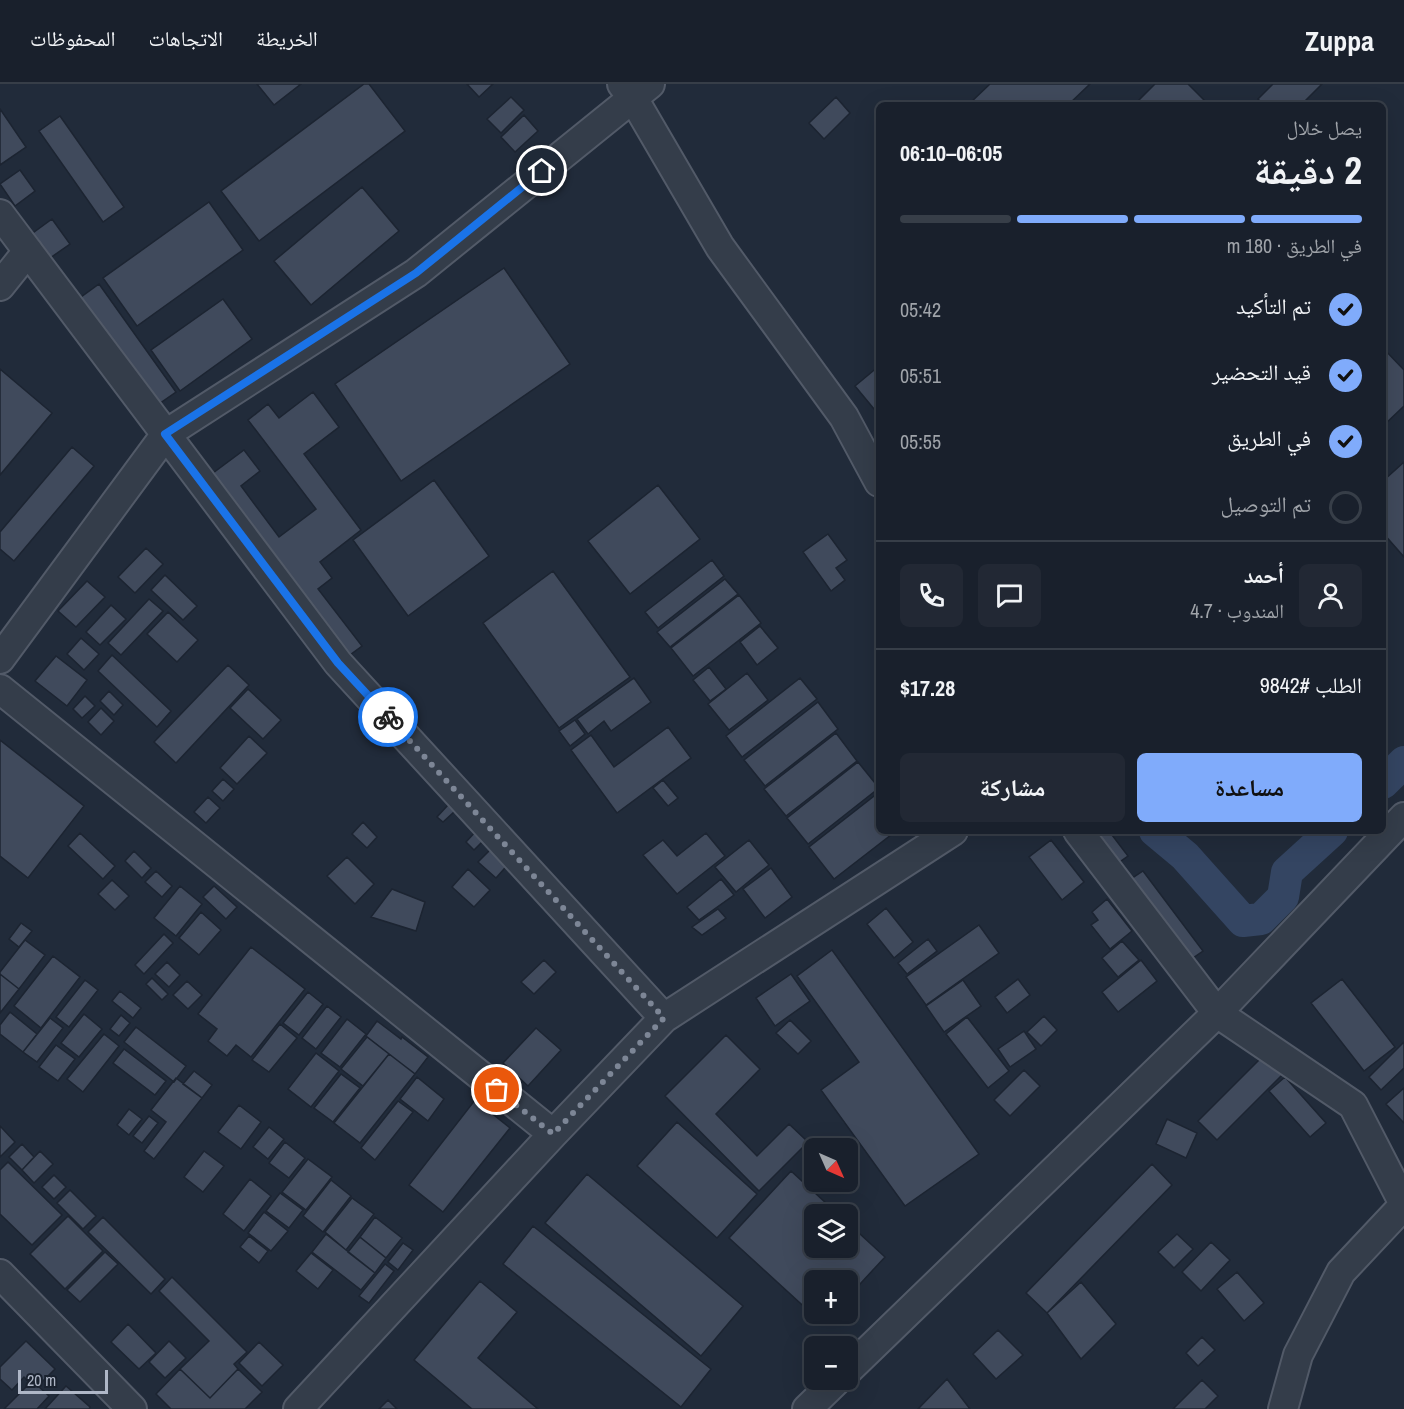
<!DOCTYPE html>
<html lang="ar">
<head>
<meta charset="utf-8">
<style>
  :root { --surface:#19202c; --page:#222834; --text:#f1f3f6; --muted:#9fa3a9; --line:#373e48; --accent:#80abfb }
  body { margin:0; font-family:"Archivo Narrow","Noto Naskh Arabic",sans-serif; background:var(--page); color:var(--text); direction:rtl; height:100vh; display:flex; flex-direction:column; font-size:22px; white-space:nowrap }
  * { box-sizing:border-box; margin:0 }
  p { font-size:20px; color:var(--muted) }
  .icon { flex:none; width:33px; height:33px; fill:none; stroke:currentColor; stroke-width:2; stroke-linecap:round; stroke-linejoin:round }
  .map { position:relative; flex:1; overflow:hidden; direction:ltr }
  .details { position:absolute; left:876px; top:18px; width:510px; height:732px; display:flex; flex-direction:column; background:var(--surface); border-radius:9px; box-shadow:0 6px 24px #0002,0 0 0 2px var(--line); direction:rtl }
  .details>* { flex:none }
  .needle { width:39px; rotate:135deg }
  .controls { position:absolute; left:804px; top:1054px; display:grid; gap:12px }
  .controls a { display:grid; place-items:center; width:54px; height:54px; border-radius:9px; background:var(--surface); box-shadow:0 6px 24px #0002,0 0 0 2px var(--line); font-size:30px }
  .scale { position:absolute; left:18px; bottom:15px; width:90px; box-sizing:border-box; padding-left:6px; border:3px solid #afb7c7; border-top:0; font-size:16px; line-height:21px; white-space:nowrap; color:#afb7c7; -webkit-text-stroke:4px #1a222f; paint-order:stroke }
  .pin { position:absolute; display:grid; place-items:center; width:51px; height:51px; color:#fff; margin:-26px; border:3px solid #fff; border-radius:50%; box-shadow:0 2px 6px #0007 }
  .courier { position:absolute; display:grid; place-items:center; width:60px; height:60px; margin:-30px; border:4px solid #1a73e8; border-radius:50%; background:#fff; color:#222; box-shadow:0 2px 8px #0007 }
  .summary em { font-style:normal; font-weight:700 }
  .summary div { display:flex; flex-direction:column-reverse }
  .summary { display:flex; align-items:center; justify-content:space-between; height:102px; padding:0 24px }
  h1 { font-size:39px; font-weight:700; line-height:45px }
  .bar { display:grid; grid-template-columns:repeat(4,1fr); gap:9px 6px; align-content:center; height:72px; padding:0 24px }
  .bar i { height:8px; border-radius:4px; background:var(--line) }
  .bar .current { background:var(--accent) }
  .bar p { grid-column:span 4 }
  .line { display:flex; align-items:center; gap:15px; padding:0 24px; border-top:2px solid var(--line) }
  .line div { flex:1 }
  .round { display:grid; place-items:center; flex:none; width:63px; height:63px; border-radius:9px; background:var(--page) }
  ol { padding:0 24px; list-style:none }
  li { display:flex; align-items:center; gap:18px; height:66px }
  li p { margin-inline-start:auto }
  li .icon { padding:6px; border-radius:50%; background:var(--accent); color:#111; stroke-width:4 }
  li:last-child { color:var(--muted) }
  li i { width:33px; height:33px; border:3px solid var(--line); border-radius:50% }
  .primary-button { display:flex; gap:12px; margin-top:auto; padding:12px 24px }
  .primary-button a { flex:1; height:69px; border-radius:9px; background:var(--accent); color:#111; font-size:24px; font-weight:700; line-height:69px; text-align:center }
  .primary-button a+a { background:var(--page); color:var(--text) }
  header { display:flex; align-items:center; gap:36px; box-sizing:border-box; height:84px; padding:0 30px; background:var(--surface); border-bottom:2px solid var(--line) }
  header strong { font-size:28px }
  nav { display:flex; gap:33px; margin-inline-start:auto; font-size:21px }
  .map>svg:first-child { display:block }
  .lines { fill:none; stroke-linecap:round; stroke-linejoin:round }
  .canal { stroke:#344562; stroke-width:32 }
  .building { fill:#404a5c; stroke:#1c2431; stroke-width:1.5 }
  .minor-casing { stroke:#525a68; stroke-width:32 }
  .minor { stroke:#343d4a; stroke-width:28 }
  .done { stroke:#7d8696; stroke-width:6; stroke-dasharray:0 10.8 }
  .route { stroke:#1a73e8; stroke-width:8 }
</style>
</head>
<body>
<header>
<strong>Zuppa</strong>
<nav><a>الخريطة</a><a>الاتجاهات</a><a>المحفوظات</a></nav>
</header>
<div class="map">
<svg width="1404" height="1325" viewBox="0 0 1404 1325">
  <rect width="100%" height="100%" fill="#212b3a"/>
  <g class="lines">
    <path class="canal" d="M1383,699L1404,678
      M1155,747L1185,772L1243,837L1261,835L1283,813L1287,788L1332,747"/>
  </g>
  <path class="building" d="M257,0H301L274,21Z
    M364,0H369L405,47L259,157L221,107Z
    M467,0H493L479,13Z
    M990,0H1090L1068,21H968Z
    M1155,0H1188L1209,21H1143L1138,17Z
    M1273,0H1322L1301,21H1264L1258,15Z
    M511,13L524,26L501,49L487,35Z
    M836,13L850,29L824,55L809,39Z
    M0,25L26,63L0,81Z
    M524,31L538,47L515,68L501,53Z
    M60,32L124,123L103,138L39,47Z
    M20,86L35,107L15,122L0,100Z
    M362,103L399,147L311,221L274,177Z
    M209,118L243,166L137,242L103,194Z
    M52,135L70,160L43,179L26,154Z
    M504,184L570,280L401,397L335,300Z
    M99,200L176,308L153,324L77,216Z
    M223,215L252,255L180,307L151,266Z
    M1383,264L1404,286V322L1383,342Z
    M879,282V331L855,302Z
    M0,285L52,329L0,391Z
    M313,308L339,343L304,370L361,446L320,478L332,494L318,505L362,562L343,576L205,395L244,366L260,387L241,402L279,453L316,425L248,336L268,320L279,334Z
    M72,363L94,382L14,477L0,465V448Z
    M1404,378V473L1383,449V397Z
    M434,396L489,472L408,532L353,456Z
    M658,401L700,455L630,510L588,457Z
    M828,450L847,476L836,484L845,496L831,507L803,468Z
    M146,464L163,480L135,509L118,493Z
    M712,476L724,492L658,544L645,528Z
    M553,487L630,593L559,644L483,539Z
    M165,491L197,522L183,536L151,506Z
    M725,495L738,510L670,563L657,548Z
    M87,497L105,513L76,543L58,527Z
    M739,511L761,539L693,592L671,564Z
    M149,515L163,527L121,571L108,559Z
    M111,521L126,535L100,561L86,548Z
    M168,528L198,556L177,578L147,550Z
    M760,542L778,564L757,581L740,558Z
    M81,554L99,570L84,586L67,570Z
    M112,571L171,627L157,643L98,587Z
    M56,572L87,596L67,622L35,597Z
    M228,581L249,601L176,679L154,658Z
    M709,583L726,605L710,617L693,596Z
    M747,589L768,616L729,646L708,620Z
    M634,594L651,618L611,647L604,637L588,650L577,635Z
    M800,594L817,615L742,673L726,652Z
    M248,605L281,636L263,655L230,624Z
    M109,607L123,621L114,631L100,617Z
    M85,612L95,622L82,634L73,625Z
    M818,618L838,645L765,702L744,676Z
    M101,624L114,637L101,651L88,638Z
    M575,636L585,650L570,662L559,647Z
    M668,643L691,674L617,729L571,666L591,651L614,683Z
    M836,649L857,677L786,732L764,705Z
    M249,652L267,669L237,700L220,684Z
    M0,656L84,722L28,794L0,772Z
    M858,678L879,704L808,760L787,734Z
    M223,695L234,705L223,717L212,707Z
    M663,696L678,714L668,722L653,704Z
    M878,709L879,747H896L834,795L809,763Z
    M208,713L220,724L206,739L194,728Z
    M448,721L455,727L443,738L437,733Z
    M363,738L377,753L367,764L352,750Z
    M478,745L486,754L474,766L466,758Z
    M1102,747H1109L1128,772L1118,779L1097,751Z
    M80,749L115,782L103,795L68,762Z
    M706,749L725,772L677,810L643,771L663,756L677,772Z
    M749,756L769,781L736,808L715,783Z
    M1051,756L1084,798L1062,816L1029,773Z
    M494,762L511,777L496,794L478,778Z
    M134,767L151,784L142,794L125,777Z
    M347,773L374,800L355,820L327,792Z
    M771,784L792,813L765,834L743,805Z
    M468,785L490,806L474,823L452,803Z
    M156,787L172,802L162,813L145,798Z
    M1143,787L1203,867L1187,878L1128,797Z
    M721,795L734,811L699,836L687,823Z
    M112,796L129,812L115,826L98,810Z
    M180,802L202,820L176,852L154,834Z
    M214,802L237,823L226,835L203,813Z
    M392,805L425,818L416,847L371,833Z
    M1107,815L1132,847L1110,865L1091,841L1098,836L1092,828Z
    M886,824L913,858L894,874L867,840Z
    M718,825L726,834L702,851L692,843Z
    M201,828L221,846L199,871L179,854Z
    M21,839L32,847L19,863L9,855Z
    M979,841L999,869L926,921L906,893Z
    M164,850L173,859L144,890L135,881Z
    M928,855L937,867L907,890L898,879Z
    M25,856L45,871L19,905L0,890V888Z
    M1122,857L1139,876L1118,893L1102,874Z
    M251,863L305,905L251,973L236,961L227,972L208,957L217,945L198,930Z
    M832,866L979,1070L905,1122L821,1006L859,978L797,892Z
    M53,872L80,893L41,944L14,922Z
    M544,876L556,888L534,910L521,898Z
    M1141,876L1157,897L1118,928L1102,908Z
    M167,878L180,891L169,903L155,890Z
    M0,890L19,905L0,929Z
    M791,890L810,917L775,942L756,914Z
    M152,894L168,910L162,916L146,900Z
    M1018,895L1030,911L1007,929L995,913Z
    M1342,895L1395,963L1364,987L1311,919Z
    M85,896L98,906L69,943L56,933Z
    M963,896L981,922L944,948L926,922Z
    M187,897L202,911L188,925L173,911Z
    M120,907L141,924L133,934L112,917Z
    M308,908L323,920L299,951L283,939Z
    M327,922L341,933L316,965L302,954Z
    M10,928L37,950L23,968L0,950V941Z
    M84,930L102,945L79,973L61,959Z
    M121,931L130,939L119,952L110,945Z
    M1044,932L1057,946L1041,962L1027,948Z
    M967,933L1009,987L988,1004L946,950Z
    M50,934L63,944L37,978L23,968Z
    M347,935L366,950L340,983L321,969Z
    M790,936L811,957L798,970L776,949Z
    M377,937L401,955L402,953L428,973L415,990L366,952Z
    M280,940L297,954L269,988L252,976Z
    M136,943L186,982L174,998L124,958Z
    M536,944L561,966L528,1002L503,979Z
    M1024,947L1036,965L1010,983L998,965Z
    M104,950L119,962L83,1008L67,995Z
    M726,951L760,985L716,1030L757,1072L789,1040L808,1058L759,1107L665,1012Z
    M367,953L389,970L363,1002L341,985Z
    M1404,958V984L1381,1006L1369,993Z
    M56,961L75,975L58,997L39,983Z
    M124,965L166,997L155,1011L113,979Z
    M316,969L339,987L311,1023L288,1005Z
    M389,970L415,990L360,1059L334,1039Z
    M1265,970L1284,989L1217,1056L1198,1037Z
    M1024,986L1040,1002L1010,1032L994,1016Z
    M194,987L212,1001L202,1014L183,1000Z
    M341,990L360,1004L333,1038L314,1024Z
    M417,993L444,1015L428,1037L400,1015Z
    M1285,993L1326,1039L1310,1053L1269,1007Z
    M176,994L202,1014L154,1075L144,1067L166,1038L151,1026Z
    M1404,1004V1039L1386,1020Z
    M475,1016L510,1044L443,1128L409,1101Z
    M398,1017L413,1028L375,1076L361,1064Z
    M239,1021L261,1038L241,1065L218,1048Z
    M129,1025L142,1035L129,1051L117,1041Z
    M149,1032L158,1039L142,1059L133,1052Z
    M1167,1035L1197,1049L1186,1074L1156,1060Z
    M677,1038L757,1110L717,1154L637,1082Z
    M0,1042L15,1058L0,1073Z
    M269,1043L284,1055L268,1075L253,1063Z
    M285,1058L305,1074L289,1094L269,1079Z
    M22,1060L34,1073L22,1086L9,1073Z
    M40,1067L53,1080L34,1099L22,1086Z
    M204,1067L224,1082L203,1108L184,1093Z
    M308,1075L332,1093L306,1126L282,1108Z
    M8,1078L62,1131L32,1161L0,1130V1086Z
    M1152,1080L1172,1101L1047,1229L1026,1209Z
    M791,1087L839,1131H814V1164H848V1139L885,1173L848,1213V1197H814V1230H832L823,1240L729,1154Z
    M587,1090L743,1222L701,1272L545,1139Z
    M54,1091L66,1103L54,1115L42,1103Z
    M250,1095L271,1112L244,1147L223,1130Z
    M331,1096L351,1112L323,1148L303,1132Z
    M70,1106L96,1132L83,1145L57,1119Z
    M280,1109L303,1126L289,1144L266,1127Z
    M352,1114L374,1130L346,1166L325,1148Z
    M264,1128L288,1147L271,1167L248,1149Z
    M68,1132L103,1167L65,1205L30,1170Z
    M103,1133L165,1195L151,1210L88,1148Z
    M375,1133L402,1154L386,1174L360,1153Z
    M533,1142L711,1285L681,1323L503,1180Z
    M326,1150L375,1189L361,1206L312,1168Z
    M1177,1150L1193,1165L1174,1184L1158,1168Z
    M249,1152L268,1167L259,1179L240,1163Z
    M360,1153L386,1174L375,1189L348,1168Z
    M1211,1158L1230,1176L1201,1207L1182,1188Z
    M403,1159L413,1166L398,1186L388,1178Z
    M105,1168L118,1180L80,1218L67,1206Z
    M311,1169L333,1186L318,1205L296,1187Z
    M385,1180L394,1187L369,1219L359,1212Z
    M1237,1188L1264,1219L1244,1237L1217,1205Z
    M172,1193L247,1268L234,1280L238,1285L210,1314L180,1285L209,1257L159,1207Z
    M480,1197L517,1228L478,1274L538,1325H472L414,1276Z
    M1081,1198L1116,1240L1081,1275L1047,1229Z
    M128,1240L156,1269L139,1285L111,1258Z
    M998,1246L1023,1271L996,1295L973,1270Z
    M1202,1253L1215,1266L1198,1282L1186,1269Z
    M26,1257L55,1285L38,1302L49,1312L37,1325H4L30,1299L24,1293L12,1306L0,1295V1283Z
    M169,1257L186,1274L165,1294L149,1278Z
    M259,1258L283,1281L262,1302L239,1279Z
    M180,1285L210,1314L238,1285L262,1308L245,1325H171L156,1310Z
    M947,1295L970,1325H918Z
    M1202,1296L1218,1312L1205,1325H1173Z
    M66,1302L90,1323L89,1325H45Z
    M388,1316L397,1325H379Z"/>
  <g class="lines">
    <g class="minor-casing">
      <path id="minor" d="M622,0L633,14L720,163L844,333L879,398
        M0,130L338,579L664,934L553,1050L298,1325
        M0,202L28,167
        M0,575L166,350L416,189L650,0
        M0,605L553,1050
        M1404,733L1217,929L1353,1021L1404,1120
        M664,934L953,747
        M0,1190L132,1325
        M848,1286L1217,929L1078,747
        M807,1325L837,1296
        M1283,1325L1298,1271L1341,1188L1404,1121"/>
    </g>
    <use href="#minor" class="minor"/>
  </g>
  <g class="lines">
    <path class="done" d="M388,633L664,934L553,1050L497,1006"/>
    <path class="route" d="M388,633L338,579L165,350L416,189L542,87"/>
  </g>
</svg>
<div class="controls">
<a><svg class="needle" viewBox="-14 -14 28 28"><path d="M0-13l5 13h-10z" fill="#e53935"/><path d="M0 13l5-13h-10z" fill="#9fa3a9"/></svg></a>
<a><svg class="icon" aria-label="layers" viewBox="0 0 24 24"><path d="M12 4l9 5-9 5-9-5zM3 14l9 5 9-5"/></svg></a>
<a>+</a>
<a>−</a>
</div>
<div class="scale">20 m</div>
<div class="pin" style="left:497px;top:1006px;background:#ea580c"><svg class="icon" aria-label="bag" viewBox="0 0 24 24"><path d="M5 8h14l-1 12H6zM9 8a3 3 0 0 1 6 0"/></svg></div>
<div class="pin" style="left:542px;top:87px;background:#1f2937"><svg class="icon" aria-label="home" viewBox="0 0 24 24"><path d="M3 11l9-7 9 7M6 9v11h12V9"/></svg></div>
<div class="courier" style="left:388px;top:633px"><svg class="icon" aria-label="bike" viewBox="0 0 24 24"><circle cx="6" cy="16" r="4"/><circle cx="18" cy="16" r="4"/><path d="M6 16l4-8h5l3 8M10 8l3 8H6M13 5h3"/></svg></div>
<section class="details">
<div class="summary"><div><h1>2 دقيقة</h1><p>يصل خلال</p></div><em>06:05–06:10</em></div>
<div class="bar"><i class="current"></i><i class="current"></i><i class="current"></i><i></i><p>في الطريق · 180 m</p></div>
<ol>
<li><svg class="icon" aria-label="check" viewBox="0 0 24 24"><path d="M5 12l5 5 9-10"/></svg>تم التأكيد<p>05:42</p></li>
<li><svg class="icon" aria-label="check" viewBox="0 0 24 24"><path d="M5 12l5 5 9-10"/></svg>قيد التحضير<p>05:51</p></li>
<li><svg class="icon" aria-label="check" viewBox="0 0 24 24"><path d="M5 12l5 5 9-10"/></svg>في الطريق<p>05:55</p></li>
<li><i></i>تم التوصيل</li>
</ol>
<div class="line" style="height:108px"><a class="round"><svg class="icon" aria-label="person" viewBox="0 0 24 24"><circle cx="12" cy="8" r="4"/><path d="M4 21q1-7 8-7t8 7"/></svg></a><div><b>أحمد</b><p>المندوب · 4.7</p></div><a class="round"><svg class="icon" aria-label="chat" viewBox="0 0 24 24"><path d="M4 5h16v11H9l-5 4z"/></svg></a><a class="round"><svg class="icon" aria-label="phone" viewBox="0 0 24 24"><path d="M5 4h4l2 5-3 2q2 4 5 5l2-3 5 2v4C11 20 4 13 5 4z"/></svg></a></div>
<div class="line" style="height:78px"><div>الطلب #9842</div><b>$17.28</b></div>
<div class="primary-button"><a>مساعدة</a><a>مشاركة</a></div>
</section>
</div>
</body>
</html>
